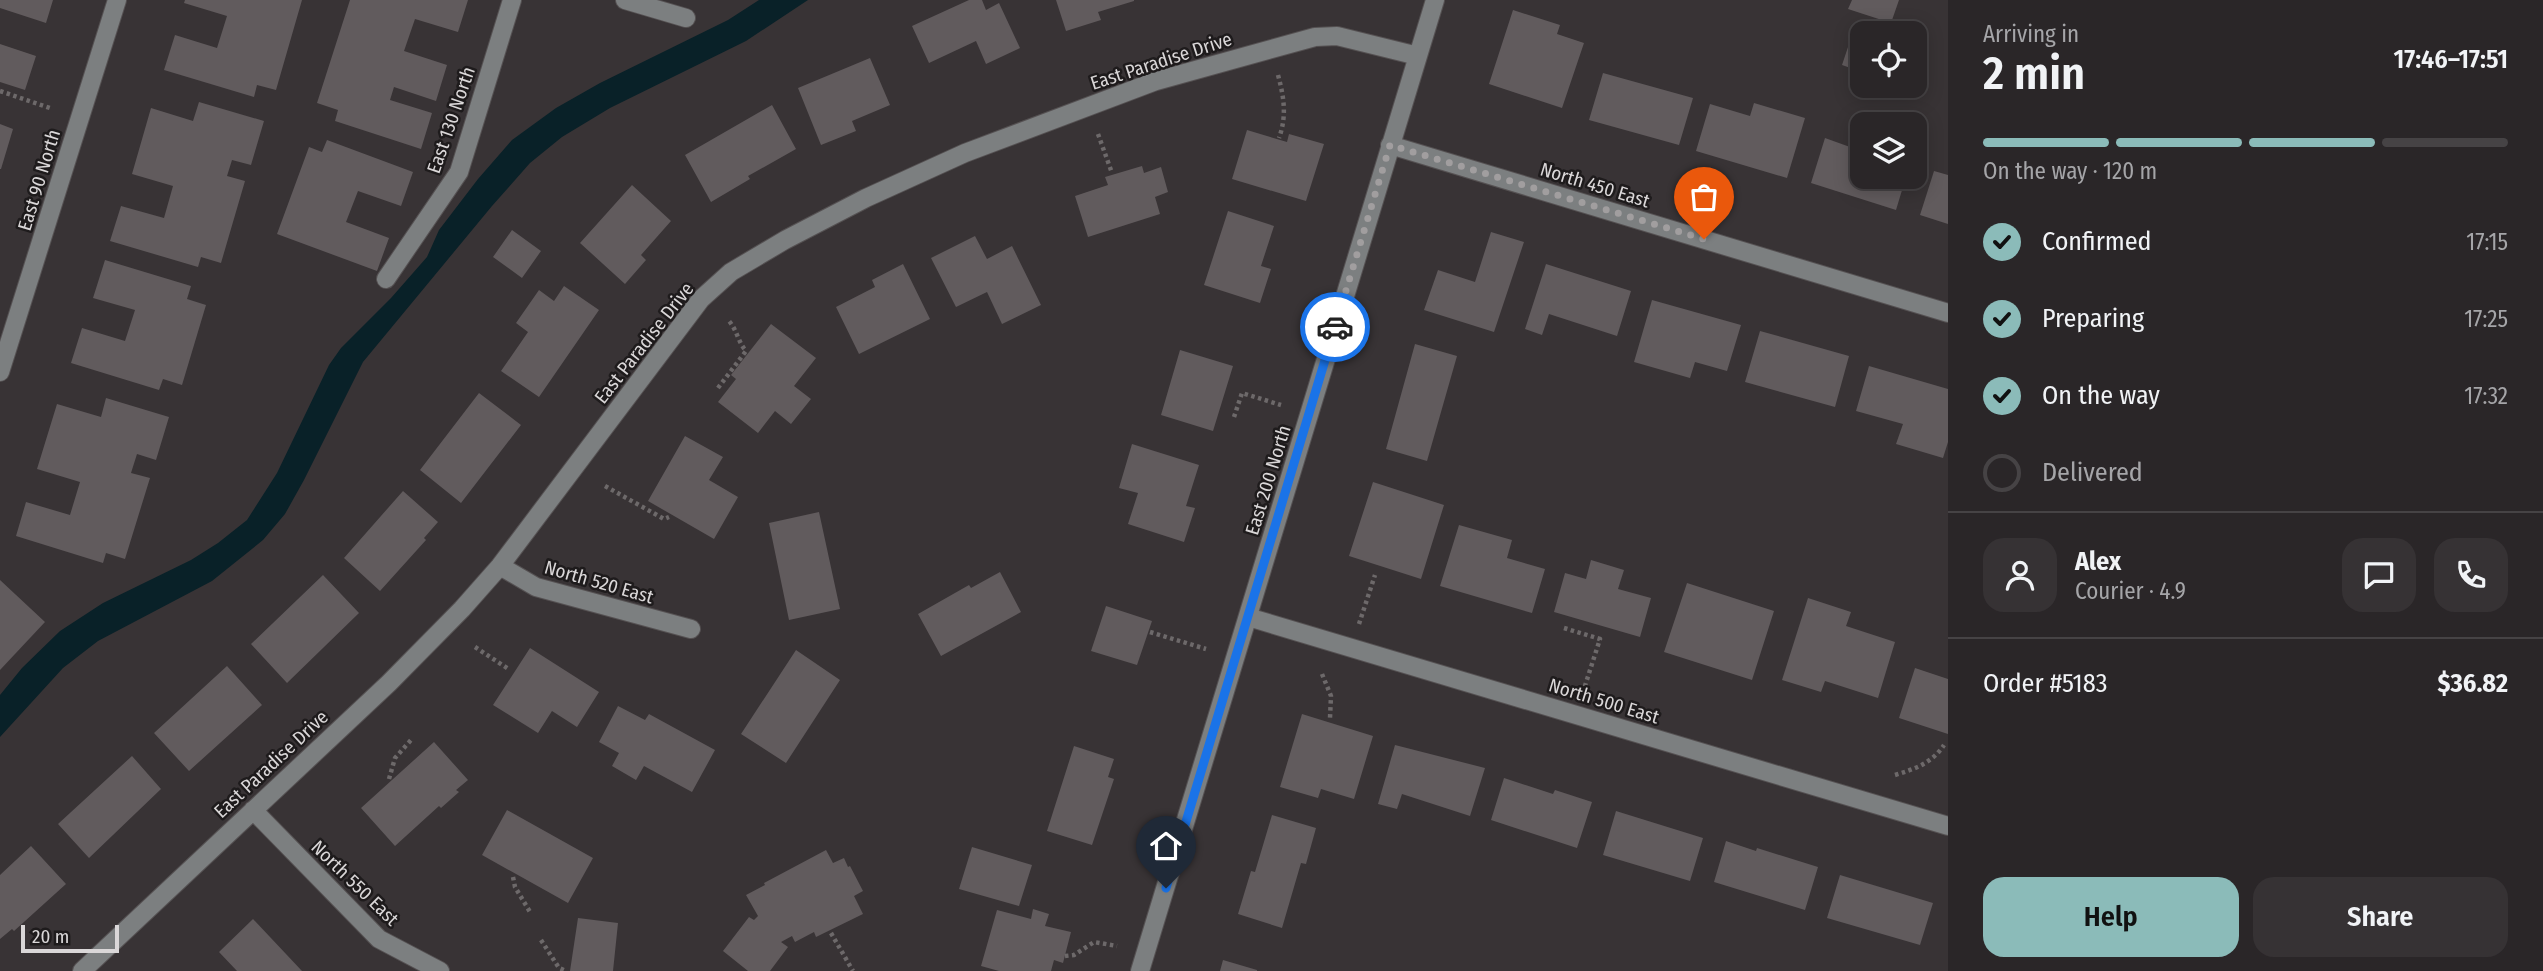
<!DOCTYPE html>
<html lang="en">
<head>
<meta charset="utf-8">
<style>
  :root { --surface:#2a2628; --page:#363234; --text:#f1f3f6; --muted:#a5a5a8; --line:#464345; --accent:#8bbbb9 }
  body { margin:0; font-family:"Fira Sans Condensed",sans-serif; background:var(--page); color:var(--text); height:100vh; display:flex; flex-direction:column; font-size:26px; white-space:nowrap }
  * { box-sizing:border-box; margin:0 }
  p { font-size:23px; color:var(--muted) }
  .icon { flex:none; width:38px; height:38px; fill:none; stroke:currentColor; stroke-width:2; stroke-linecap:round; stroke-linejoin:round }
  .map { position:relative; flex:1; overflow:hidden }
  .side { display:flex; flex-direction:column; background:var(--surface); width:595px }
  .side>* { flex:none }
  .fabs { position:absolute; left:1850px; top:21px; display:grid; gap:14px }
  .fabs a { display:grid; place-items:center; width:77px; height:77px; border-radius:14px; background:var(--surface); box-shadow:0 4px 18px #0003,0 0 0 2px var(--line); font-size:35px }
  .scale { position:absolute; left:21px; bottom:18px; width:98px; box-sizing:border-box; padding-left:7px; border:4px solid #dad7d8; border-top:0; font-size:19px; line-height:24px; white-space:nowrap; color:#dad7d8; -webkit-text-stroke:5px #1e1b1c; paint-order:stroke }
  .pin { position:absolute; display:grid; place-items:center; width:60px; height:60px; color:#fff; margin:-72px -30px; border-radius:50% 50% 50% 0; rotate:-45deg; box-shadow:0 0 7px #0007 }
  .pin .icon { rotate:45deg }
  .courier { position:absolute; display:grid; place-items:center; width:70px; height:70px; margin:-35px; border:5px solid #1a73e8; border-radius:50%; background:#fff; color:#222; box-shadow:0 2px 9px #0007 }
  .head em { font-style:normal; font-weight:600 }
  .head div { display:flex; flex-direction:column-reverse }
  .head { display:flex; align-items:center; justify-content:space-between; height:119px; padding:0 35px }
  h1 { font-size:46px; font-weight:600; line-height:52px }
  .bar { display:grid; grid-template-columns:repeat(4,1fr); gap:10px 7px; align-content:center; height:84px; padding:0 35px }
  .bar i { height:9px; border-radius:5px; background:var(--line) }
  .bar .selected { background:var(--accent) }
  .bar p { grid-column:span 4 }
  .line { display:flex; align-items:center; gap:18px; padding:0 35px; border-top:2px solid var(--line) }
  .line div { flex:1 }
  .round { display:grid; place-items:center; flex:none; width:74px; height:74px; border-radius:21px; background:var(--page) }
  ol { padding:0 35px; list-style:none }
  li { display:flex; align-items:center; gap:21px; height:77px }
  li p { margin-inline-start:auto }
  li .icon { padding:7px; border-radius:50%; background:var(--accent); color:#111; stroke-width:4 }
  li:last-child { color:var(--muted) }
  li i { width:38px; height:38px; border:4px solid var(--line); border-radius:50% }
  .cta { display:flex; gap:14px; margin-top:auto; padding:14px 35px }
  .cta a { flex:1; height:80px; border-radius:21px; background:var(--accent); color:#111; font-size:28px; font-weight:600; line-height:80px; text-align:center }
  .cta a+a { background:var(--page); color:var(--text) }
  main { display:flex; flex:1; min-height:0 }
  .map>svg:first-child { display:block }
  .water { fill:#092128 }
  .building { fill:#615b5d }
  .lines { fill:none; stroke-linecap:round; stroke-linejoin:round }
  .minor-casing { stroke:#555152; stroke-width:20 }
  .path { stroke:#6d696a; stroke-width:4.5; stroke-dasharray:3.5 3.5; stroke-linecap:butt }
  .minor { stroke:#7c7f80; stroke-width:18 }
  .done { stroke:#a19e9f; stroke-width:7; stroke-dasharray:0 12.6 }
  .route { stroke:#1a73e8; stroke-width:9 }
  .labels { text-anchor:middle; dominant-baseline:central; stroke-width:5; stroke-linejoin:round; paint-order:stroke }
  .street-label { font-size:19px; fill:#dad7d8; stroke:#1e1b1c }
</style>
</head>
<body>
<main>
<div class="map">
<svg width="1948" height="971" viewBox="0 0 1948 971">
  <rect width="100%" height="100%" fill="#383335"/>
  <path class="water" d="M759,0H808L746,41L610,108L562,137L530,163L492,206L363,362L304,480L285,514L263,540L212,581L98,641L63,668L0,737V695L22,668L60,631L103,603L191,560L218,543L247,520L277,473L329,365L341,348L391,298L427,257L439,230L478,179L512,140L556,108L600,83L728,20Z"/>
  <path class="building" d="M0,0H53L46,23L0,8Z
    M185,0H302L276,90L257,85L254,97L164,70L175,35L217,48L227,16L184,3Z
    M350,0H468L458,32L415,19L404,51L447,65L436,101L394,87L390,100L432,113L421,149L335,121L338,110L317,103Z
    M969,0H982L986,10L999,3L1020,48L986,64L976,41L929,63L912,26Z
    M1056,0H1134V1L1098,12L1101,20L1066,31Z
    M1852,0H1899L1891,23L1848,9Z
    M1513,10L1560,25L1557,34L1584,43L1562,108L1489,84Z
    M1855,26L1874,33H1862V72L1842,65Z
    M0,44L36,56L25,90L0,82Z
    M870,58L890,105L852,121L856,131L821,145L798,88Z
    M1603,73L1693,98L1679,145L1589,120Z
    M199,102L264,121L251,165L232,160L227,176L245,181L221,263L201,257L198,267L110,241L121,206L164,218L173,186L132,174L151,108L193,121Z
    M1754,103L1805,118L1787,178L1696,151L1710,104L1750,116Z
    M772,105L796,149L748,176L750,179L711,202L685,155Z
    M0,124L13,129L1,169H0Z
    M1855,129L1862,131V177H1906L1896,210L1811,183L1825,138L1850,147Z
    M1247,130L1287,142L1289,134L1324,144L1306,201L1232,179Z
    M327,140L413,172L401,206L358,191L346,222L389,238L377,271L277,234L309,147L322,152Z
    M1142,166L1144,173L1161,167L1168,192L1155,197L1160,214L1088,237L1075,196L1108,185L1105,177Z
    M1934,171L1948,175V224L1920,215Z
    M632,185L671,221L641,255L646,260L625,284L580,243Z
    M1228,211L1274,226L1261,266L1271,269L1260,303L1204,285Z
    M512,230L541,251L522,278L493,257Z
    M1491,232L1524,242L1494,332L1424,310L1438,270L1475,282Z
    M975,236L987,259L1012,246L1041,305L1002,324L987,292L956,307L931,258Z
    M105,260L191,286L187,299L206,305L182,385L163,379L159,390L71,363L82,328L125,341L135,310L93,298Z
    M903,264L930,319L859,354L836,307L875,287L872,280Z
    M1546,264L1631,291L1617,336L1549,314L1542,335L1525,329Z
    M564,286L599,310L539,397L501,371L528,332L516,323L539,290L554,301Z
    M1652,300L1741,325L1727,371L1695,362L1690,378L1634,362Z
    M771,324L816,358L794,386L811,399L791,424L775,411L758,433L718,402L736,379L731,375Z
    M1760,331L1849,356L1835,407L1745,382Z
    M1415,344L1457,356L1427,461L1386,449Z
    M1180,350L1233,366L1213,431L1161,415Z
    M1869,366L1948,389V442L1943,458L1896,444L1903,424L1856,411Z
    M479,393L521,425L461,503L420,470Z
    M106,398L169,417L156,460L137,454L131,473L150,478L125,559L106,553L103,563L16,536L26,502L70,515L80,482L37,469L57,404L101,417Z
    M685,436L723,457L709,480L738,497L714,539L648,501Z
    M1132,444L1199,465L1186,506L1195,508L1184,542L1128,524L1138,493L1119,488Z
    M1373,482L1444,505L1421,579L1349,556Z
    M403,491L438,522L424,538L426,540L380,591L344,558Z
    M819,512L840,609L789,620L769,523Z
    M1459,525L1512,540L1507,558L1545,569L1532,613L1440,586Z
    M1591,560L1624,570L1618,589L1651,598L1640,637L1554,612L1565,573L1586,579Z
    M1000,572L1021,612L941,656L918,614L969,585L971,588Z
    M323,575L359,613L287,683L251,644Z
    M0,580L45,622L0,670Z
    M1687,583L1774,611L1752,680L1664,652Z
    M1808,598L1851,612L1846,626L1895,642L1878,698L1825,681L1821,692L1782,680Z
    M1106,606L1152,621L1137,665L1091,651Z
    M530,648L599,692L577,727L552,711L538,733L493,705Z
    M796,650L840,680L786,763L741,734Z
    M227,666L262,705L189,771L154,733Z
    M1915,668L1948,679V734L1899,718Z
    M618,706L645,720L649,714L715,750L692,792L644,766L636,780L612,766L619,753L599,742Z
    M1302,714L1373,736L1354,799L1321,789L1318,798L1280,787Z
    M434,742L468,780L456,790L459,792L441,808L439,806L395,846L361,808Z
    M1395,745L1485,768L1470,816L1402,794L1397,809L1378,804Z
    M1074,746L1114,759L1108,777L1114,779L1092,845L1047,831Z
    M132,756L161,789L89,858L58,824Z
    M1504,778L1553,794L1555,790L1592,802L1577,848L1491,820Z
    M507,810L593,858L568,903L482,855Z
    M1616,811L1703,838L1690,881L1603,855Z
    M1272,815L1316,828L1306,864L1301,863L1282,928L1238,914L1251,871L1255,872Z
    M1726,841L1756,851L1757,848L1818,867L1805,910L1714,882Z
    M31,846L66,884L14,931L12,929L0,939V875Z
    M972,847L1032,865L1019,906L959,889Z
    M826,850L833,863L844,858L848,867L850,866L863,891L854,896L863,914L816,937L814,932L795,942L792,936L781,942L788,947L770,971H748L723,951L749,917L754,920L758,916L746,895L765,885L764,883Z
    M1840,875L1933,903L1920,945L1827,918Z
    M1033,909L1049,914L1045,926L1071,932L1063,963L1054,960L1051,971H999L981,966L997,910L1031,919Z
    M578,918L618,923L613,971H570Z
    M253,919L302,971H237L219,952Z
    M1223,960L1257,970V971H1220Z"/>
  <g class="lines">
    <g class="minor-casing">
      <path id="minor" d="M625,0L686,18
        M1390,145L1948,313
        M386,279L459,172L512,0
        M0,372L117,0
        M500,566L536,587L691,629
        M1248,617L1948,826
        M253,810L379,939L440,971
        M82,971L389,683L462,609L500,566L701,299L731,272L785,240L866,198L965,153L1156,81L1315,37L1337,36L1418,56
        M1140,971L1435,0"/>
    </g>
    <path class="path" d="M1278,75C1284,97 1287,116 1279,138
      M0,91L50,108
      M1098,134L1112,173
      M718,388L746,351C738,342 737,330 729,321
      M1234,417L1242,393L1281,405
      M605,486L664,519L669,517
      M1359,624L1375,575
      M1564,628L1600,639L1583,692
      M1150,632L1206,649
      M475,647L510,670
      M1322,674L1331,696L1330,718
      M1895,775C1915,769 1932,763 1944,745
      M389,779L395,758L411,740
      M513,877L515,887L530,912
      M831,933L853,971
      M541,940L559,968L566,971
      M1065,956L1074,955L1094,942L1117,946"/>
    <use href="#minor" class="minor"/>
  </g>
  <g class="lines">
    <path class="done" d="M1335,327L1390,145L1704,239"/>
    <path class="route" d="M1166,888L1335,327"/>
  </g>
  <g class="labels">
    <g class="street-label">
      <text transform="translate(1161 61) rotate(-18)">East Paradise Drive</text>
      <text transform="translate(451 120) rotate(-71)">East 130 North</text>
      <text transform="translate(39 180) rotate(-73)">East 90 North</text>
      <text transform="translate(1595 185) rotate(17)">North 450 East</text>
      <text transform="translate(644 343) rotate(-52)">East Paradise Drive</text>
      <text transform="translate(1268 480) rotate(-73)">East 200 North</text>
      <text transform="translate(599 582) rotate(16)">North 520 East</text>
      <text transform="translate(1604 701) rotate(17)">North 500 East</text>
      <text transform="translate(271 764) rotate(-43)">East Paradise Drive</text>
      <text transform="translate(355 883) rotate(44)">North 550 East</text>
    </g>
  </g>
</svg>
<div class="fabs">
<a><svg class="icon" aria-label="locate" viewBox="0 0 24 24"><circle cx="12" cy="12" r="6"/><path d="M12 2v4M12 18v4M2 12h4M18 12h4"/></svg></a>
<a><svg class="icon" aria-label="layers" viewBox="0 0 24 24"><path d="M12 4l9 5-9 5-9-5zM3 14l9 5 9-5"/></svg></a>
</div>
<div class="scale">20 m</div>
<div class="pin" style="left:1704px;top:239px;background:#ea580c"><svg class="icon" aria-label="bag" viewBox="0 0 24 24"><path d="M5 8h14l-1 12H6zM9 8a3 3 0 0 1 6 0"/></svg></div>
<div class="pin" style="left:1166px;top:888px;background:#1f2937"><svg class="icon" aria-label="home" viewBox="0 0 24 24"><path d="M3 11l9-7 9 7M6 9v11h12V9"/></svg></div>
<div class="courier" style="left:1335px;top:327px"><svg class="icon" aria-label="car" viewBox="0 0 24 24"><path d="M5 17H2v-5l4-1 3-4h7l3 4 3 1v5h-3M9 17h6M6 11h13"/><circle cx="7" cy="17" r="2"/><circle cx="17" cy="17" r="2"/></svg></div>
</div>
<section class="side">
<div class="head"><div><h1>2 min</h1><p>Arriving in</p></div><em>17:46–17:51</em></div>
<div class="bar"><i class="selected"></i><i class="selected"></i><i class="selected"></i><i></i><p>On the way · 120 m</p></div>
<ol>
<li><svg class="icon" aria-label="check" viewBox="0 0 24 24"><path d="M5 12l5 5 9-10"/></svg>Confirmed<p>17:15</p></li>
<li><svg class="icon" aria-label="check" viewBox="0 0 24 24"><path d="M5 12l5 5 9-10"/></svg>Preparing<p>17:25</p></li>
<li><svg class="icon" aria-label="check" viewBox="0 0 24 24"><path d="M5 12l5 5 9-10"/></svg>On the way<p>17:32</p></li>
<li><i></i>Delivered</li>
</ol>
<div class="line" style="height:126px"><a class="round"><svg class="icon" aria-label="person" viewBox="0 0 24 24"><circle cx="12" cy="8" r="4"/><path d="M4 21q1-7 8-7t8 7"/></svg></a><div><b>Alex</b><p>Courier · 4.9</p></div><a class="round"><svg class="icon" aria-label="chat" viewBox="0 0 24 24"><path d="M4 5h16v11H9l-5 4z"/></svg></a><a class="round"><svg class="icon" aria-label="phone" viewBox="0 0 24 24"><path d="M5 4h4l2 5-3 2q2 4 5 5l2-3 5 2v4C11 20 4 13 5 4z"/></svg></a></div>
<div class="line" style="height:91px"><div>Order #5183</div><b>$36.82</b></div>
<div class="cta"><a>Help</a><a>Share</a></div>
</section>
</main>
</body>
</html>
